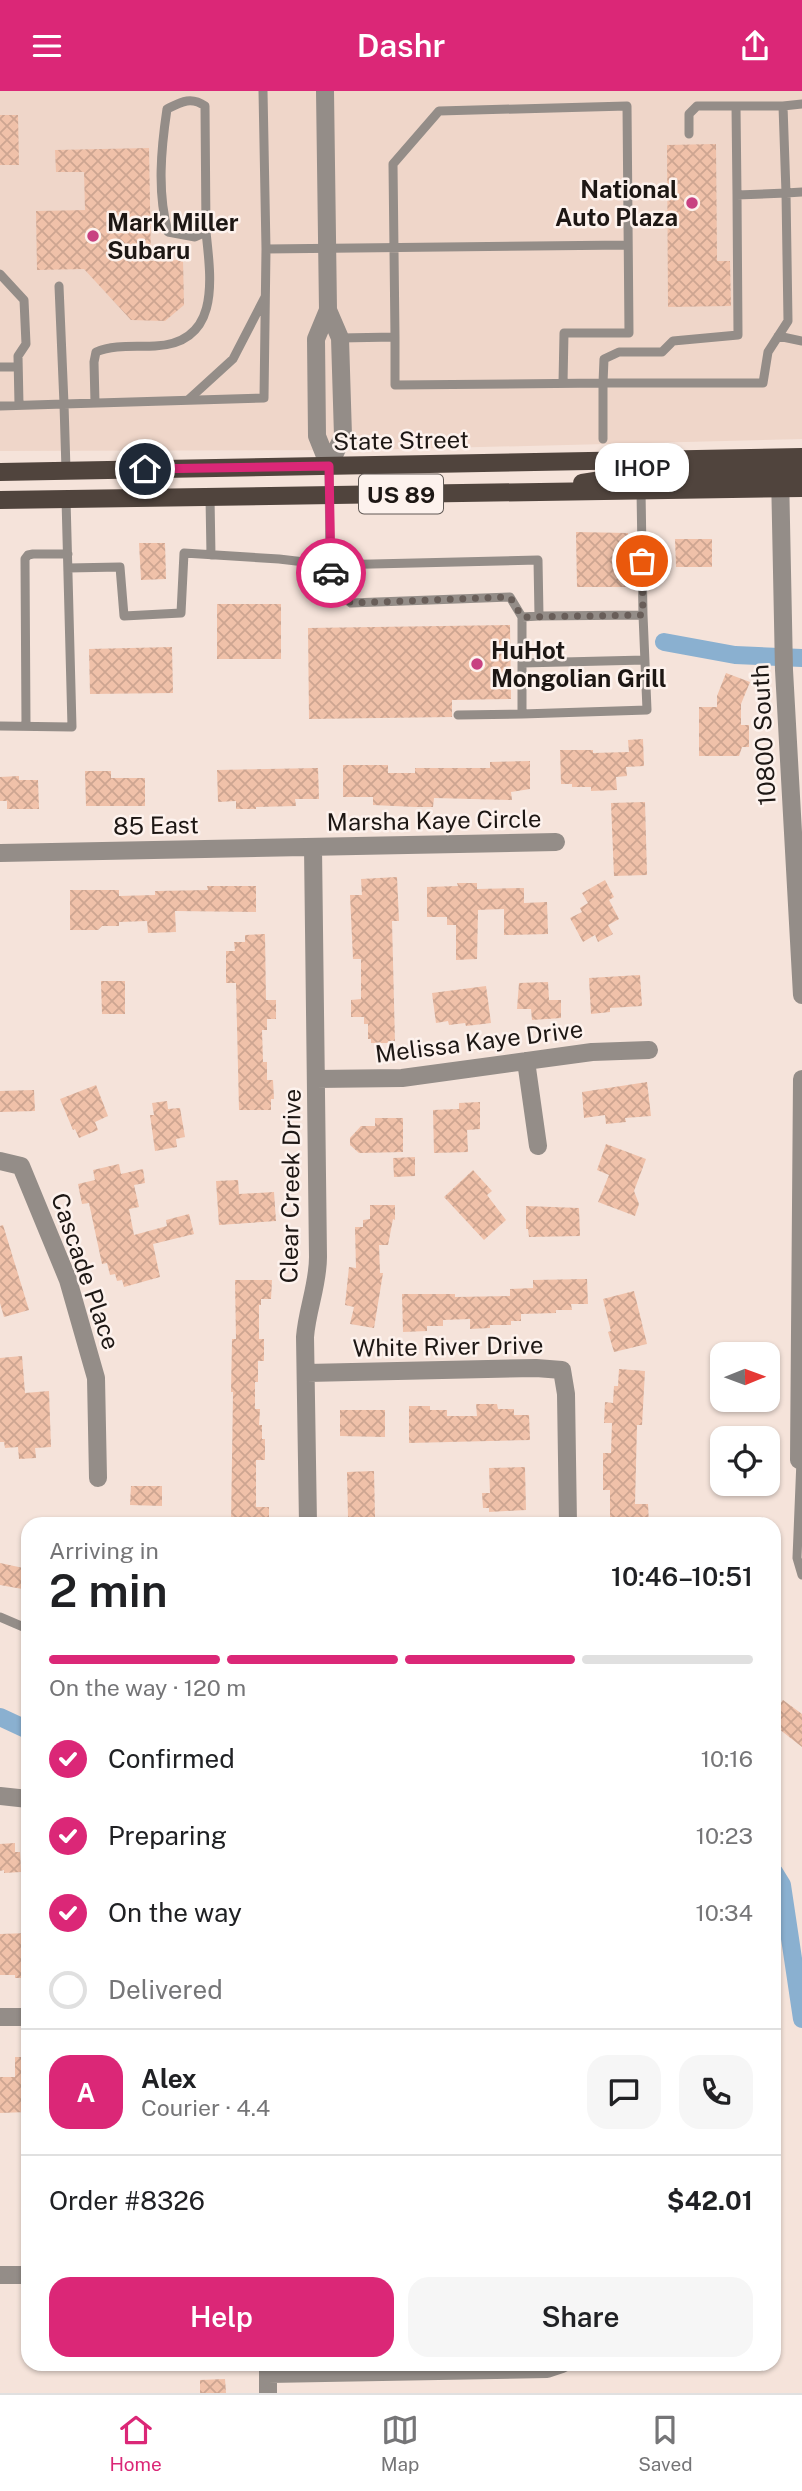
<!DOCTYPE html>
<html lang="en">
<head>
<meta charset="utf-8">
<style>
  :root { --surface:#fff; --page:#f6f6f6; --text:#202124; --muted:#757577; --line:#e0e0e0; --accent:#db2777 }
  body { margin:0; font-family:"Public Sans",sans-serif; background:var(--page); color:var(--text); height:100vh; display:flex; flex-direction:column; font-size:26px; white-space:nowrap }
  * { box-sizing:border-box; margin:0 }
  p { font-size:23px; color:var(--muted) }
  .icon { flex:none; width:38px; height:38px; fill:none; stroke:currentColor; stroke-width:2; stroke-linecap:round; stroke-linejoin:round }
  .map { position:relative; flex:1; overflow:hidden }
  .drawer { position:absolute; left:21px; top:1426px; width:760px; height:854px; display:flex; flex-direction:column; background:var(--surface); border-radius:21px; box-shadow:0 2px 5px #0004 }
  .drawer>* { flex:none }
  .needle { width:46px; rotate:89deg }
  .buttons { position:absolute; left:710px; top:1251px; display:grid; gap:14px }
  .buttons a { display:grid; place-items:center; width:70px; height:70px; border-radius:14px; background:var(--surface); box-shadow:0 2px 5px #0004; font-size:35px }
  .pin { position:absolute; display:grid; place-items:center; width:60px; height:60px; color:#fff; margin:-30px; border:4px solid #fff; border-radius:50%; box-shadow:0 2px 7px #0007 }
  .courier { position:absolute; display:grid; place-items:center; width:70px; height:70px; margin:-35px; border:5px solid #db2777; border-radius:50%; background:#fff; color:#222; box-shadow:0 2px 9px #0007 }
  .bubble { position:absolute; height:49px; border-radius:21px; background:var(--surface); box-shadow:0 2px 5px #0004; font-size:23px; font-weight:600; line-height:49px; text-align:center }
  .overview em { font-style:normal; font-weight:600 }
  .overview div { display:flex; flex-direction:column-reverse }
  .overview { display:flex; align-items:center; justify-content:space-between; height:119px; padding:0 28px }
  h1 { font-size:46px; font-weight:600; line-height:52px }
  .bar { display:grid; grid-template-columns:repeat(4,1fr); gap:10px 7px; align-content:center; height:84px; padding:0 28px }
  .bar i { height:9px; border-radius:5px; background:var(--line) }
  .bar .on { background:var(--accent) }
  .bar p { grid-column:span 4 }
  .line { display:flex; align-items:center; gap:18px; padding:0 28px; border-top:2px solid var(--line) }
  .line div { flex:1 }
  .round { display:grid; place-items:center; flex:none; width:74px; height:74px; border-radius:21px; background:var(--page) }
  ol { padding:0 28px; list-style:none }
  li { display:flex; align-items:center; gap:21px; height:77px }
  li p { margin-inline-start:auto }
  li .icon { padding:7px; border-radius:50%; background:var(--accent); color:#fff; stroke-width:4 }
  li:last-child { color:var(--muted) }
  li i { width:38px; height:38px; border:4px solid var(--line); border-radius:50% }
  .cta { display:flex; gap:14px; margin-top:auto; padding:14px 28px }
  .cta a { flex:1; height:80px; border-radius:21px; background:var(--accent); color:#fff; font-size:28px; font-weight:600; line-height:80px; text-align:center }
  .cta a+a { background:var(--page); color:var(--text) }
  header { display:flex; justify-content:space-between; align-items:center; height:91px; padding:0 28px; background:var(--accent); color:#fff; font-size:32px; font-weight:600 }
  .tabs { display:flex; justify-content:space-around; align-items:center; height:98px; border-top:2px solid var(--line); background:var(--surface); font-size:19px; color:var(--muted) }
  .tabs a { display:grid; justify-items:center; gap:4px }
  .tabs .on { color:var(--accent) }
  .map>svg:first-child { display:block }
  .built { fill:#efd6c9 }
  .lines { fill:none; stroke-linecap:round; stroke-linejoin:round }
  .canal { stroke:#8ab0d0; stroke-width:18 }
  .building { fill:url(#building-cross-hatch) }
  .service { stroke:#948d88; stroke-width:9 }
  .minor { stroke:#948d88; stroke-width:18 }
  .primary { stroke:#50443d; stroke-width:18 }
  .done { stroke:#695e59; stroke-width:7; stroke-dasharray:0 12.6 }
  .route { stroke:#db2777; stroke-width:9 }
  .poi-dot { fill:#c84181; stroke:#fdf2ed; stroke-width:2.5 }
  .labels { text-anchor:middle; dominant-baseline:central; stroke-width:5; stroke-linejoin:round; paint-order:stroke }
  .shield { fill:#fdf2ed; stroke:#605955; stroke-width:2 }
  .shield-label { font-size:23px; font-weight:bold; fill:#1d1714 }
  .poi-label { font-size:24px; font-weight:bold; fill:#1d1714; stroke:#fdf2ed; text-anchor:start }
  .street-label { font-size:24px; fill:#1d1714; stroke:#fdf2ed }
</style>
</head>
<body>
<header><svg class="icon" aria-label="menu" viewBox="0 0 24 24"><path d="M4 6h16M4 12h16M4 18h16"/></svg>Dashr<svg class="icon" aria-label="share" viewBox="0 0 24 24"><path d="M12 15V3M7 8l5-5 5 5M5 13v7h14v-7"/></svg></header>
<div class="map">
<svg width="802" height="2302" viewBox="0 0 802 2302">
  <defs>
    <pattern id="building-cross-hatch" width="8" height="8" patternUnits="userSpaceOnUse" patternTransform="scale(1.75)"><rect width="8" height="8" fill="#f0c1a9"/><path d="M0 0l8 8M0 8l8-8" fill="none" stroke="#cda591"/></pattern>
  </defs>
  <rect width="100%" height="100%" fill="#f5e3da"/>
  <path class="built" d="M0,0H802V348L364,359L0,360Z"/>
  <g class="lines">
    <path class="canal" d="M664,551L735,564L802,567
      M0,1626L28,1639
      M774,1781L782,1794L802,1928"/>
  </g>
  <path class="building" d="M0,24H18L19,74H0Z
    M716,53L717,170H730L731,215L668,216L667,54Z
    M149,57L151,170L183,169L184,214L165,230L131,229L84,178L37,179L36,120L85,119L84,81H56L55,59Z
    M576,441L628,442L627,496H577Z
    M675,448H712V476H676Z
    M139,452H165L166,488L141,489Z
    M217,513H281V568H217Z
    M510,534L511,608L452,609V626L309,628L308,537Z
    M172,556L173,602L90,603L89,558Z
    M726,582L750,591L741,613V634H749V656H742L739,665H699V616H717V605Z
    M643,648L644,675L626,676L627,685L616,686L617,699L591,700V696H572V693H561L560,659H593V662L629,661L628,649Z
    M530,670V698L511,701L512,709L434,707L433,716H415L373,714V706H343V674H388V682H415V677H490V671Z
    M318,677L319,708H295L296,715L256,716V718H236V710L218,711L217,679Z
    M85,680H111V687H145V715H86Z
    M19,685V689H38L39,718H7V710H0V686Z
    M645,711L647,784L614,785L611,712Z
    M397,786L399,830H392L395,952H371V948H368V933H364V926H351V909L361,908V868H353L350,804H362L361,788Z
    M605,789L614,806L609,809L619,828L608,834L613,843L598,851L595,844L583,851L570,827L582,821L580,817L588,812L582,802Z
    M457,792H477V798L524,797V812L547,811L548,843L504,844V818L478,819L477,868L456,869V834H447V826H427V796L458,795Z
    M207,795H256V821L175,820L176,841L148,842L147,830L119,831V835H102L98,839H70V799H119V805L155,804V800L208,799Z
    M265,843L266,909H276V928H267V939H262L263,971H267V989H273L274,1008H271V1019H239L236,892H226V860H235L234,851H245V844Z
    M640,884L642,915L610,917V921L591,923L589,887Z
    M101,890H125V923H102Z
    M548,891L549,909H561V927L532,929L531,918H517L519,892Z
    M486,895L491,932L466,935L465,932L449,934L448,930L436,932L432,902Z
    M647,991L651,1025L625,1027L626,1031L606,1033L605,1024L584,1027L582,1001Z
    M96,994L108,1025L95,1031L98,1039L79,1047L75,1038L73,1039L60,1008Z
    M34,999L35,1020L0,1021V1000Z
    M167,1010L168,1018L180,1017L185,1046L176,1048L177,1056L155,1060L150,1024H154L152,1012Z
    M480,1011V1038L467,1039L468,1061L434,1062L433,1019L459,1018V1012Z
    M375,1027H403V1061L359,1062L350,1054V1047L361,1035H375Z
    M606,1053L646,1068L634,1100L639,1113L635,1125L598,1111L609,1084L597,1079Z
    M415,1066V1085L394,1086L393,1067Z
    M119,1073L121,1083L143,1078L145,1092L134,1094L139,1116L129,1118L134,1144L167,1135L166,1129L189,1123L194,1143L153,1153L160,1186L124,1196L122,1189L117,1190L115,1183L110,1184L107,1172L102,1173L89,1112L82,1113L78,1093L95,1089L93,1079Z
    M473,1079L492,1100L487,1104L506,1129L484,1149L444,1106Z
    M238,1089L239,1103L274,1101L276,1130L219,1134L216,1090Z
    M370,1114H395V1129L393,1128L388,1154H379L380,1182H383L374,1237L350,1233L354,1216L345,1214L349,1176L356,1177L355,1136H363V1129L370,1128Z
    M526,1115L579,1117L580,1145L529,1146L528,1138H526Z
    M3,1134L29,1219L4,1226L0,1212V1135Z
    M587,1188L588,1213H571L572,1219H556V1222L521,1223V1230H511V1234H490V1237L470,1238V1228L443,1229V1235H427V1240L403,1241L402,1203H455V1206L510,1205V1198L533,1197V1189Z
    M235,1189H272L271,1208H261V1214H259V1248H264V1270H258V1291H255V1318H260L259,1334H262V1348H265V1369H256V1416H269V1433H231L233,1301H231L232,1248H236Z
    M634,1200L647,1253L614,1261L608,1241L611,1240L603,1208Z
    M22,1265L25,1302L49,1300L51,1356L35,1357L36,1367L19,1368L18,1356L5,1357L4,1351H0V1267Z
    M619,1278L645,1280L642,1334H637L635,1413H648L649,1433H610V1399H603V1362H611L612,1332H604L605,1311L613,1312L614,1295H618Z
    M476,1313H497L498,1318H514V1324H529L530,1349L409,1352V1315H430V1319H447V1325H477Z
    M340,1319H385V1346L340,1345Z
    M525,1376L526,1419L489,1421V1417H483L482,1402H490L489,1377Z
    M374,1380L375,1426H348L347,1381Z
    M131,1395H162V1415L130,1414Z
    M0,1472L28,1478V1499L0,1494Z
    M783,1609L802,1623V1656L774,1634V1621Z
    M15,1752V1761H20L21,1781L4,1782V1779L0,1780V1753Z
    M28,1842V1887H15V1884H0V1843Z
    M15,1966H28V2021L0,2022V1986H15Z
    M225,2288L226,2302H200V2289Z"/>
  <g class="lines">
    <path class="service" d="M736,15L737,104
      M783,15L802,13
      M689,43V23L697,15H783L786,102L737,104L738,244L673,250L662,261H619L604,268L603,292H763L768,261L788,230L786,102L802,101
      M266,158L628,154
      M0,183L24,209L26,253L18,265L19,314
      M778,245L802,250
      M395,246L393,73L439,20L627,15L629,242H564L563,292
      M340,247L395,246V294L603,292V348
      M0,276H18
      M188,309L233,268L265,206
      M95,312L94,271L96,261C114,253 136,256 155,255C221,252 211,188 206,141L195,146L168,141C157,102 161,58 167,18C181,11 191,5 205,15L206,141
      M0,315L64,313L59,195
      M329,375L330,474L333,499L351,512L510,506L522,526L539,525
      M66,379L64,313L264,307L266,158L263,0
      M210,406L211,464
      M68,477L120,476L124,525L181,522L184,462L279,468L330,474L538,469L539,525L643,524L641,399
      M522,526V623L647,619L643,524
      M522,572L645,569
      M458,624L522,623
      M0,635L72,636L66,408
      M26,635L25,468L28,464L33,463H68
      M801,1369L797,1467L802,1484
      M0,1526L28,1538"/>
    <path class="minor" d="M325,0L328,219L340,247L343,345L329,375
      M328,219L316,248L317,345L329,375
      M780,382L784,579L802,904
      M0,762L556,751
      M526,970L538,1055
      M316,988L402,987L592,961L649,959
      M0,1070L21,1075L68,1189L96,1287L98,1387
      M307,1282L536,1277L562,1279L566,1303L568,1433
      M799,1369L802,988
      M308,1433L305,1246C307,1219 318,1194 318,1166L313,756
      M0,1705L28,1708
      M0,1926H28
      M0,2184H28
      M268,2273V2302
      M268,2283L547,2278L562,2273"/>
    <path class="primary" d="M0,381L802,366
      M582,392L627,385L802,381
      M0,409L802,397"/>
  </g>
  <g class="lines">
    <path class="done" d="M331,482L333,499L351,512L510,506L522,526L643,524L642,470"/>
    <path class="route" d="M145,378L329,375L331,482"/>
  </g>
  <g class="poi-dot">
    <circle cx="692" cy="112" r="7"/>
    <circle cx="93" cy="145" r="7"/>
    <circle cx="477" cy="573" r="7"/>
  </g>
  <g class="labels">
    <rect class="shield" x="359" y="383.5" width="84" height="39" rx="5"/>
    <g class="shield-label">
      <text x="401" y="403">US 89</text>
    </g>
    <g class="poi-label">
      <text x="678" y="98" text-anchor="end">National<tspan x="678" dy="28">Auto Plaza</tspan></text>
      <text x="107" y="131">Mark Miller<tspan x="107" dy="28">Subaru</tspan></text>
      <text x="491" y="559">HuHot<tspan x="491" dy="28">Mongolian Grill</tspan></text>
    </g>
    <g class="street-label">
      <text transform="translate(401 349) rotate(-1)">State Street</text>
      <text transform="translate(763 644) rotate(-93)">10800 South</text>
      <text transform="translate(434 729) rotate(-1)">Marsha Kaye Circle</text>
      <text transform="translate(156 734) rotate(-1)">85 East</text>
      <text transform="translate(479 950) rotate(-7)">Melissa Kaye Drive</text>
      <text transform="translate(290 1095) rotate(-89)">Clear Creek Drive</text>
      <text transform="translate(86 1180) rotate(71)">Cascade Place</text>
      <text transform="translate(448 1255) rotate(-1)">White River Drive</text>
    </g>
  </g>
</svg>
<div class="buttons">
<a><svg class="needle" viewBox="-14 -14 28 28"><path d="M0-13l5 13h-10z" fill="#e53935"/><path d="M0 13l5-13h-10z" fill="#757577"/></svg></a>
<a><svg class="icon" aria-label="locate" viewBox="0 0 24 24"><circle cx="12" cy="12" r="6"/><path d="M12 2v4M12 18v4M2 12h4M18 12h4"/></svg></a>
</div>
<div class="pin" style="left:642px;top:470px;background:#ea580c"><svg class="icon" aria-label="bag" viewBox="0 0 24 24"><path d="M5 8h14l-1 12H6zM9 8a3 3 0 0 1 6 0"/></svg></div>
<div class="pin" style="left:145px;top:378px;background:#1f2937"><svg class="icon" aria-label="home" viewBox="0 0 24 24"><path d="M3 11l9-7 9 7M6 9v11h12V9"/></svg></div>
<div class="courier" style="left:331px;top:482px"><svg class="icon" aria-label="car" viewBox="0 0 24 24"><path d="M5 17H2v-5l4-1 3-4h7l3 4 3 1v5h-3M9 17h6M6 11h13"/><circle cx="7" cy="17" r="2"/><circle cx="17" cy="17" r="2"/></svg></div>
<div class="bubble" style="left:595px;top:352px;width:94px">IHOP</div>
<section class="drawer">
<div class="overview"><div><h1>2 min</h1><p>Arriving in</p></div><em>10:46–10:51</em></div>
<div class="bar"><i class="on"></i><i class="on"></i><i class="on"></i><i></i><p>On the way · 120 m</p></div>
<ol>
<li><svg class="icon" aria-label="check" viewBox="0 0 24 24"><path d="M5 12l5 5 9-10"/></svg>Confirmed<p>10:16</p></li>
<li><svg class="icon" aria-label="check" viewBox="0 0 24 24"><path d="M5 12l5 5 9-10"/></svg>Preparing<p>10:23</p></li>
<li><svg class="icon" aria-label="check" viewBox="0 0 24 24"><path d="M5 12l5 5 9-10"/></svg>On the way<p>10:34</p></li>
<li><i></i>Delivered</li>
</ol>
<div class="line" style="height:126px"><b class="round" style="background:var(--accent);color:#fff">A</b><div><b>Alex</b><p>Courier · 4.4</p></div><a class="round"><svg class="icon" aria-label="chat" viewBox="0 0 24 24"><path d="M4 5h16v11H9l-5 4z"/></svg></a><a class="round"><svg class="icon" aria-label="phone" viewBox="0 0 24 24"><path d="M5 4h4l2 5-3 2q2 4 5 5l2-3 5 2v4C11 20 4 13 5 4z"/></svg></a></div>
<div class="line" style="height:91px"><div>Order #8326</div><b>$42.01</b></div>
<div class="cta"><a>Help</a><a>Share</a></div>
</section>
</div>
<nav class="tabs">
<a class="on"><svg class="icon" aria-label="home" viewBox="0 0 24 24"><path d="M3 11l9-7 9 7M6 9v11h12V9"/></svg>Home</a>
<a><svg class="icon" aria-label="map" viewBox="0 0 24 24"><path d="M3 6l6-2 6 2 6-2v14l-6 2-6-2-6 2zM9 4v14M15 6v14"/></svg>Map</a>
<a><svg class="icon" aria-label="saved" viewBox="0 0 24 24"><path d="M7 4h10v16l-5-4-5 4z"/></svg>Saved</a>
</nav>
</body>
</html>
